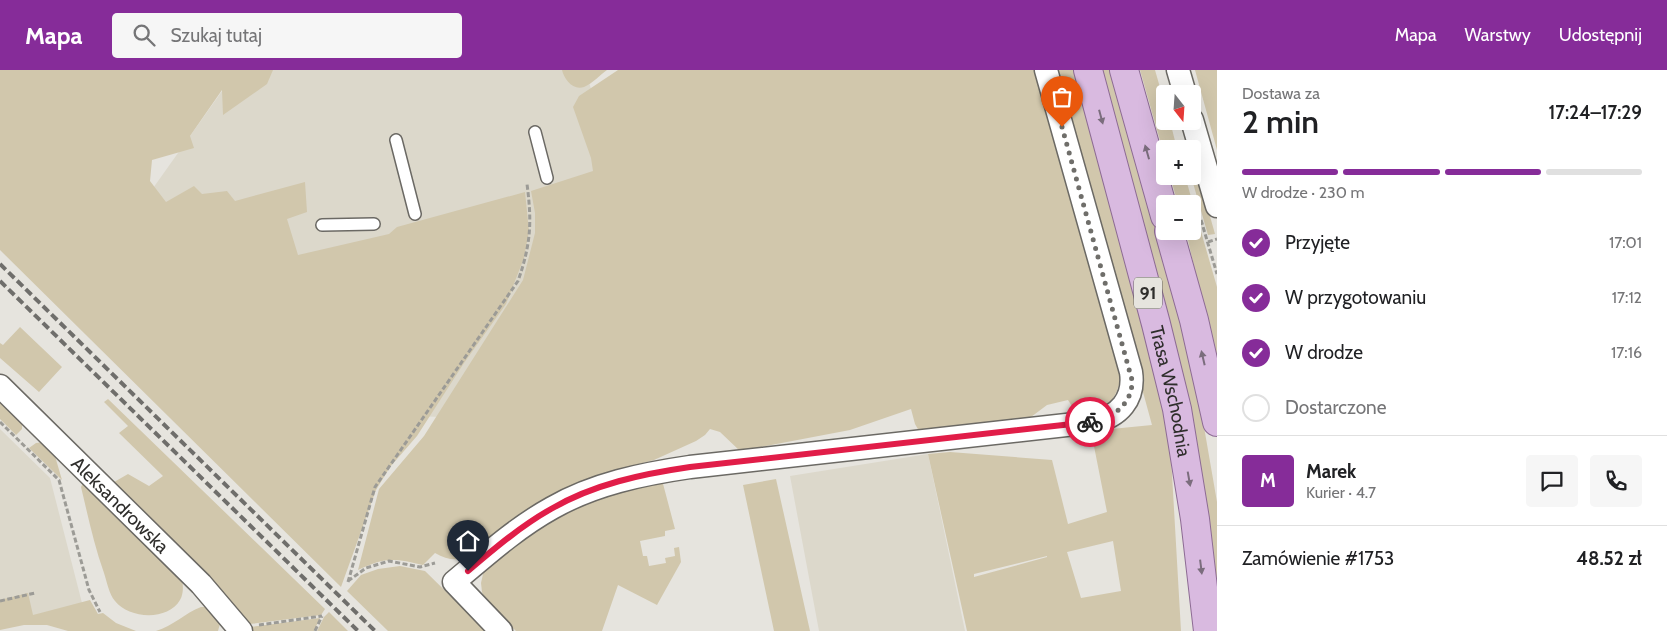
<!DOCTYPE html>
<html lang="pl">
<head>
<meta charset="utf-8">
<style>
  :root { --surface:#fff; --page:#f6f6f6; --text:#202124; --muted:#757577; --line:#e0e0e0; --accent:#862c99 }
  body { margin:0; font-family:Cabin,sans-serif; background:var(--page); color:var(--text); height:100vh; display:flex; flex-direction:column; font-size:19px; white-space:nowrap }
  * { box-sizing:border-box; margin:0 }
  p { font-size:16px; color:var(--muted) }
  .icon { flex:none; width:28px; height:28px; fill:none; stroke:currentColor; stroke-width:2; stroke-linecap:round; stroke-linejoin:round }
  .map { position:relative; flex:1; overflow:hidden }
  .details { display:flex; flex-direction:column; background:var(--surface); width:450px }
  .details>* { flex:none }
  .needle { width:32px; rotate:163deg }
  .controls { position:absolute; left:1156px; top:15px; display:grid; gap:10px }
  .controls a { display:grid; place-items:center; width:45px; height:45px; border-radius:5px; background:var(--surface); box-shadow:0 5px 20px #0002; font-size:25px }
  .pin { position:absolute; display:grid; place-items:center; width:42px; height:42px; color:#fff; margin:-51px -21px; border-radius:50% 50% 50% 0; rotate:-45deg; box-shadow:0 0 5px #0007 }
  .pin .icon { rotate:45deg }
  .courier { position:absolute; display:grid; place-items:center; width:50px; height:50px; margin:-25px; border:4px solid #e11d48; border-radius:50%; background:#fff; color:#222; box-shadow:0 1px 6px #0007 }
  .summary em { font-style:normal; font-weight:600 }
  .summary div { display:flex; flex-direction:column-reverse }
  .summary { display:flex; align-items:center; justify-content:space-between; height:85px; padding:0 25px }
  h1 { font-size:32px; font-weight:600; line-height:38px }
  .bar { display:grid; grid-template-columns:repeat(4,1fr); gap:8px 5px; align-content:center; height:60px; padding:0 25px }
  .bar i { height:6px; border-radius:4px; background:var(--line) }
  .bar .current { background:var(--accent) }
  .bar p { grid-column:span 4 }
  .line { display:flex; align-items:center; gap:12px; padding:0 25px; border-top:1px solid var(--line) }
  .line div { flex:1 }
  .round { display:grid; place-items:center; flex:none; width:52px; height:52px; border-radius:5px; background:var(--page) }
  ol { padding:0 25px; list-style:none }
  li { display:flex; align-items:center; gap:15px; height:55px }
  li p { margin-inline-start:auto }
  li .icon { padding:5px; border-radius:50%; background:var(--accent); color:#fff; stroke-width:4 }
  li:last-child { color:var(--muted) }
  li i { width:28px; height:28px; border:2px solid var(--line); border-radius:50% }
  header { display:flex; align-items:center; gap:30px; box-sizing:border-box; height:70px; padding:0 25px; background:var(--accent); color:#fff }
  header strong { font-size:24px }
  nav { display:flex; gap:28px; margin-inline-start:auto; font-size:18px }
  .search { width:350px; height:45px; background:var(--page); display:flex; align-items:center; gap:12px; box-sizing:border-box; padding:0 18px; border-radius:5px; color:var(--muted); font-size:19px }
  main { display:flex; flex:1; min-height:0 }
  .map>svg:first-child { display:block }
  .built { fill:#dcd8cb }
  .green { fill:#d1c7ac; fill-rule:evenodd }
  .lines { fill:none; stroke-linecap:round; stroke-linejoin:round }
  .lane-casing { stroke:#6b6964; stroke-width:14 }
  .street-casing { stroke:#6b6964; stroke-width:25 }
  .primary-casing { stroke:#8d6b94; stroke-width:30 }
  .path { stroke:#9c9b96; stroke-width:3; stroke-dasharray:5 2.5; stroke-linecap:butt }
  .lane { stroke:#fff; stroke-width:11 }
  .street { stroke:#fff; stroke-width:22 }
  .primary { stroke:#d9bae0; stroke-width:28 }
  .rail { stroke:#6f6e6b; stroke-width:4; stroke-dasharray:8 4; stroke-linecap:butt }
  .oneway { fill:#7b6d7d }
  .done { stroke:#6f6e6a; stroke-width:5; stroke-dasharray:0 9 }
  .route { stroke:#e11d48; stroke-width:6 }
  .labels { text-anchor:middle; dominant-baseline:central; stroke-width:5; stroke-linejoin:round; paint-order:stroke }
  .shield { fill:#e6e4de; stroke:#666561; stroke-width:1 }
  .shield-label { font-size:18px; font-weight:bold; fill:#2f2e2c }
  .street-label { font-size:19px; fill:#2f2e2c; stroke:#e6e4de }
</style>
</head>
<body>
<header>
<strong>Mapa</strong>
<div class="search"><svg class="icon" aria-label="search" viewBox="0 0 24 24"><circle cx="10" cy="10" r="6"/><path d="M15 15l6 6"/></svg>Szukaj tutaj</div>
<nav><a>Mapa</a><a>Warstwy</a><a>Udostępnij</a></nav>
</header>
<main>
<div class="map">
<svg width="1217" height="561" viewBox="0 0 1217 561">
  <rect width="100%" height="100%" fill="#e6e4de"/>
  <path class="built" d="M237,0H585L619,107L468,348L387,345L151,121Z
    M0,359L50,408L82,533L0,554Z
    M928,384L965,561H819L790,406Z"/>
  <path class="green" d="M0,0H273L267,14L223,45L222,20L190,66L194,78L152,90L150,111L166,132L194,116L202,124L227,121L235,131L305,112L307,142L287,149L298,185L389,164L397,157L525,122L529,161L524,188L506,234L464,293L417,366L390,397L376,420L341,517L0,180Z
    M562,0H607C600,5 592,14 584,17C573,21 564,9 562,0Z
    M618,0H1037L1121,302C1121,314 1114,334 1101,339C1094,342 1084,342 1077,344L1068,330L1047,335L1027,350L919,361L915,354L911,339L850,360L740,381L720,362L710,359L705,365L696,371L654,390L632,396L586,410L469,487C456,491 447,490 435,483L423,495C394,488 385,487 358,500L379,419L424,366L523,210L535,163V143L531,121L593,101L591,88L573,37L579,26Z
    M1055,0H1077L1169,352L1181,561H967L928,384L950,382L1052,390L1068,454L1107,442L1091,361L1152,355ZM1113,471L1121,521L1081,528L1067,482ZM1047,486V487L974,507V504Z
    M1098,0H1114L1166,186L1199,328L1217,432V561Z
    M1140,0H1155L1165,35V51H1170L1177,79H1165V88Z
    M1195,0H1217V80Z
    M1193,86L1215,164L1208,165L1191,106Z
    M1170,106H1185L1217,217V300L1186,161H1192V134H1178Z
    M20,257L62,297L39,322L0,288V273L3,275Z
    M0,328L22,351V359L16,365L0,349Z
    M108,329L325,539L321,545L250,554L109,415L128,404L149,416L163,406L119,363L128,356L104,332Z
    M44,372L55,386L62,410L29,378L36,373Z
    M776,409L810,561H774L743,415Z
    M662,410L675,459L665,461V466L640,471L643,486H647L649,496L666,493L665,488L675,486L674,478L679,477L681,492L657,535L618,515L602,561H516L486,532L482,522L481,513L483,504L488,495L523,467L565,441L600,425Z
    M83,413L182,507C183,515 184,523 180,530C168,551 129,549 115,531C109,524 107,512 104,503C94,475 88,446 81,417Z
    M400,496L425,501L486,561H388L347,521L361,505L378,499Z
    M28,523L33,545L90,530L98,544L103,543L116,553L136,561H68L47,555H24L0,560V530Z
    M201,537H207L221,550L218,561H156C173,556 185,543 201,537Z
    M329,542L348,561H317L324,547Z
    M320,548L314,561H253L251,557Z"/>
  <g class="lines">
    <g class="lane-casing">
      <path id="lane" d="M535,62L547,108
        M396,70L415,144
        M322,155L374,154"/>
    </g>
    <g class="street-casing">
      <g id="street">
        <path d="M1178,0L1185,24"/>
        <path d="M1192,50L1217,136"/>
        <path id="s1" d="M0,316L201,514L241,561"/>
        <path d="M501,561L454,512C485,486 516,458 552,438C594,414 642,404 690,397L1093,352C1119,347 1135,329 1131,302L1046,0"/>
      </g>
    </g>
    <g class="primary-casing">
      <g id="primary">
        <path id="s2" d="M1088,0L1156,254L1177,339L1195,449L1208,561"/>
        <path d="M1124,0L1165,146"/>
        <path d="M1169,161L1194,250L1217,352"/>
      </g>
    </g>
    <path class="path" d="M1201,150L1217,204
      M1208,172L1217,169
      M0,352L59,410L89,520L100,542
      M348,511L366,498L389,491L420,497L435,493
      M348,512L375,417L518,211C531,174 532,152 527,114
      M0,531L35,523
      M259,555L322,546
      M315,561L322,546"/>
    <use href="#lane" class="lane"/>
    <use href="#street" class="street"/>
    <use href="#primary" class="primary"/>
    <path class="rail" d="M0,194L375,561
      M0,211L358,561"/>
  </g>
  <defs><path id="oneway-solid" d="M-6-.8H1V-3.2L6.5 0L1 3.2V.8H-6Z" transform="scale(1.25)"/></defs>
  <g class="oneway">
    <use href="#oneway-solid" transform="translate(1101 47) rotate(75)"/>
    <use href="#oneway-solid" transform="translate(1147 82) rotate(-106)"/>
    <use href="#oneway-solid" transform="translate(1203 288) rotate(-103)"/>
    <use href="#oneway-solid" transform="translate(1189 409) rotate(80)"/>
    <use href="#oneway-solid" transform="translate(1201 497) rotate(83)"/>
  </g>
  <g class="lines">
    <path class="done" d="M1062,57L1132,310C1133,334 1112,349 1090,352"/>
    <path class="route" d="M468,501C495,478 521,456 551,439C594,414 642,404 690,397L1090,352"/>
  </g>
  <g class="labels">
    <rect class="shield" x="1134" y="207.5" width="28" height="31" rx="4"/>
    <g class="shield-label">
      <text x="1148" y="223">91</text>
    </g>
    <g class="street-label">
      <text stroke="none"><textPath href="#s2" startOffset="332">Trasa Wschodnia</textPath></text>
      <text stroke="none"><textPath href="#s1" startOffset="169">Aleksandrowska</textPath></text>
    </g>
  </g>
</svg>
<div class="controls">
<a><svg class="needle" viewBox="-14 -14 28 28"><path d="M0-13l5 13h-10z" fill="#e53935"/><path d="M0 13l5-13h-10z" fill="#757577"/></svg></a>
<a>+</a>
<a>−</a>
</div>
<div class="pin" style="left:1062px;top:57px;background:#ea580c"><svg class="icon" aria-label="bag" viewBox="0 0 24 24"><path d="M5 8h14l-1 12H6zM9 8a3 3 0 0 1 6 0"/></svg></div>
<div class="pin" style="left:468px;top:501px;background:#1f2937"><svg class="icon" aria-label="home" viewBox="0 0 24 24"><path d="M3 11l9-7 9 7M6 9v11h12V9"/></svg></div>
<div class="courier" style="left:1090px;top:352px"><svg class="icon" aria-label="bike" viewBox="0 0 24 24"><circle cx="6" cy="16" r="4"/><circle cx="18" cy="16" r="4"/><path d="M6 16l4-8h5l3 8M10 8l3 8H6M13 5h3"/></svg></div>
</div>
<section class="details">
<div class="summary"><div><h1>2 min</h1><p>Dostawa za</p></div><em>17:24–17:29</em></div>
<div class="bar"><i class="current"></i><i class="current"></i><i class="current"></i><i></i><p>W drodze · 230 m</p></div>
<ol>
<li><svg class="icon" aria-label="check" viewBox="0 0 24 24"><path d="M5 12l5 5 9-10"/></svg>Przyjęte<p>17:01</p></li>
<li><svg class="icon" aria-label="check" viewBox="0 0 24 24"><path d="M5 12l5 5 9-10"/></svg>W przygotowaniu<p>17:12</p></li>
<li><svg class="icon" aria-label="check" viewBox="0 0 24 24"><path d="M5 12l5 5 9-10"/></svg>W drodze<p>17:16</p></li>
<li><i></i>Dostarczone</li>
</ol>
<div class="line" style="height:90px"><b class="round" style="background:var(--accent);color:#fff">M</b><div><b>Marek</b><p>Kurier · 4.7</p></div><a class="round"><svg class="icon" aria-label="chat" viewBox="0 0 24 24"><path d="M4 5h16v11H9l-5 4z"/></svg></a><a class="round"><svg class="icon" aria-label="phone" viewBox="0 0 24 24"><path d="M5 4h4l2 5-3 2q2 4 5 5l2-3 5 2v4C11 20 4 13 5 4z"/></svg></a></div>
<div class="line" style="height:65px"><div>Zamówienie #1753</div><b>48.52 zł</b></div>
</section>
</main>
</body>
</html>
